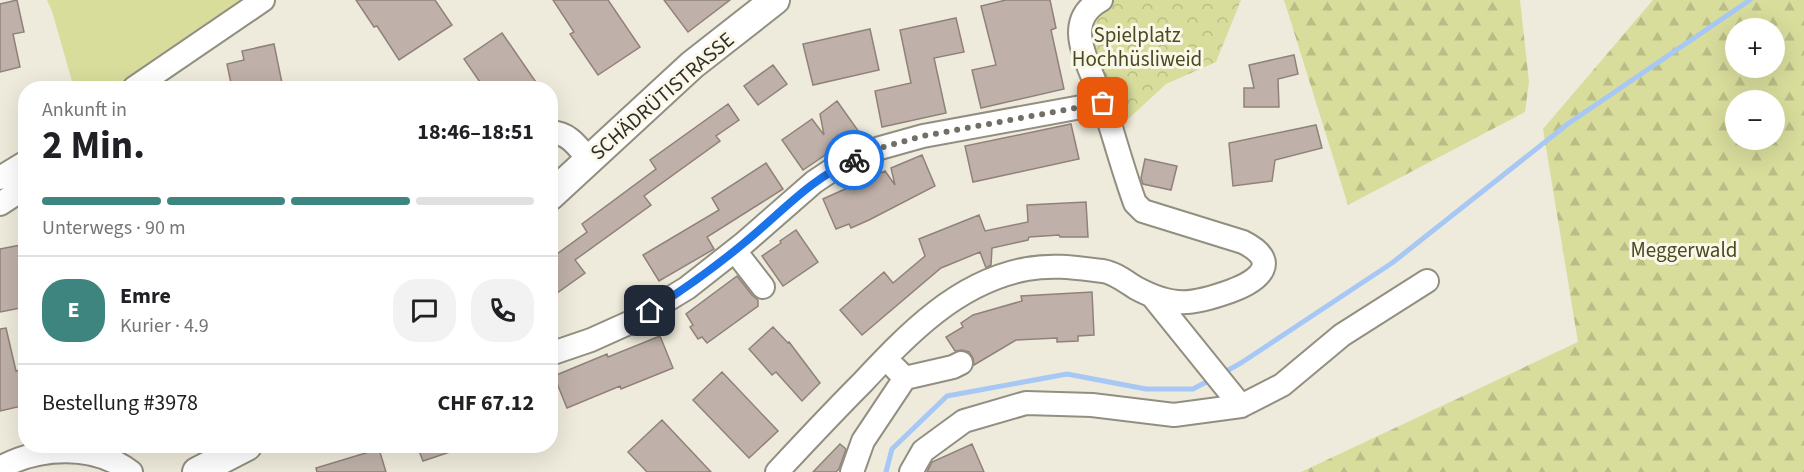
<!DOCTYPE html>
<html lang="de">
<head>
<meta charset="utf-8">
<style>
  :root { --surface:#fff; --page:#f2f2f2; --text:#202124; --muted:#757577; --line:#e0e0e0; --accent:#3e8580 }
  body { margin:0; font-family:"Source Sans 3",sans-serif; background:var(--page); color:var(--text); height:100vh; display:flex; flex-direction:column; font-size:22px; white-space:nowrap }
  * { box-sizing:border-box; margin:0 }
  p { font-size:20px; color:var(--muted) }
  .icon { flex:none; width:33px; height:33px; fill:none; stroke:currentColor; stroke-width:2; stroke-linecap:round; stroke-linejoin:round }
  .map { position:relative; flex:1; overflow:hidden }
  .drawer { position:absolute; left:18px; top:81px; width:540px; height:372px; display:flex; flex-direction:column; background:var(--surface); border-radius:24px; box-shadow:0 6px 24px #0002 }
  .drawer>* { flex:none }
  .buttons { position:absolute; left:1725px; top:18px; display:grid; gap:12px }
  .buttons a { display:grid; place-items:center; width:60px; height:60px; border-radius:50%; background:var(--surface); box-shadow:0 6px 24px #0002; font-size:30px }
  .pin { position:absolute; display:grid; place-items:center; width:51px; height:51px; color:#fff; margin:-26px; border-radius:12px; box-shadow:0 3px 9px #0006 }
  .courier { position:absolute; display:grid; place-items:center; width:60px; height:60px; margin:-30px; border:4px solid #1a73e8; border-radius:50%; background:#fff; color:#222; box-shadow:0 2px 8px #0007 }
  .head em { font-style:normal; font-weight:700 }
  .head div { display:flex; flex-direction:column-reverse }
  .head { display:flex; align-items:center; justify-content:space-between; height:102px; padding:0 24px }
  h1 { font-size:39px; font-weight:700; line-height:45px }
  .bar { display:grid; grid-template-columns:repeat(4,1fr); gap:9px 6px; align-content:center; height:72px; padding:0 24px }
  .bar i { height:8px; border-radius:4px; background:var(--line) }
  .bar .active { background:var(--accent) }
  .bar p { grid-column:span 4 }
  .line { display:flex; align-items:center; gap:15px; padding:0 24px; border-top:2px solid var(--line) }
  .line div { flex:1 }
  .round { display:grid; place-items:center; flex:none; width:63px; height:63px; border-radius:24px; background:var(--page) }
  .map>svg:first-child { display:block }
  .green { fill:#d8dd9c }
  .forest { fill:url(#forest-firs); fill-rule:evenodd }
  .park { fill:url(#park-crowns) }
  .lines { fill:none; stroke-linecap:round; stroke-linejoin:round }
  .stream { stroke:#a7c7f5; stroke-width:5 }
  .building { fill:#bfb1a9; stroke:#90827a; stroke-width:1.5 }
  .minor-casing { stroke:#928f81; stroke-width:26 }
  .major-casing { stroke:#928f81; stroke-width:32 }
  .minor { stroke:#fff; stroke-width:22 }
  .major { stroke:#fff; stroke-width:28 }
  .done { stroke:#717066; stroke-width:6; stroke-dasharray:0 10.8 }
  .route { stroke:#1a73e8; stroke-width:8 }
  .labels { text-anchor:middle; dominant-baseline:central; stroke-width:6; stroke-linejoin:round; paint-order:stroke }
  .park-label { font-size:21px; fill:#494b22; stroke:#fcf8e9 }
  .street-label { font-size:21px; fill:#2e2d27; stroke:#fcf8e9 }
</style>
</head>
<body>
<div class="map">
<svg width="1804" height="472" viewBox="0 0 1804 472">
  <defs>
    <pattern id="forest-firs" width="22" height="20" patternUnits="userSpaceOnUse" patternTransform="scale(1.5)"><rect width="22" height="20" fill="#d8dd9c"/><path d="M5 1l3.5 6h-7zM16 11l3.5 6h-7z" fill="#babe86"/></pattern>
    <pattern id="park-crowns" width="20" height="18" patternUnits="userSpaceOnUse" patternTransform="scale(1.5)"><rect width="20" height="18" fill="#d8dd9c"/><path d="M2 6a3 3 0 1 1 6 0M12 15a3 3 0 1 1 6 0" fill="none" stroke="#babe86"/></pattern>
  </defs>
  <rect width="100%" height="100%" fill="#eeebdc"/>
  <path class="green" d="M47,0H247L111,88H74L52,11Z"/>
  <path class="forest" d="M1284,0H1520L1529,82L1525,112L1348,205Z
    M1653,0H1804V472H1301L1578,342L1543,129ZM1736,28H1774V68H1736ZM1736,100H1774V140H1736Z"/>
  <path class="park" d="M1113,0H1241L1216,62L1166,84L1125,122L1115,129L1088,48V18L1103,3Z"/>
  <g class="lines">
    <path class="stream" d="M1223,373L1241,363L1392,263L1569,123L1750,0
      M886,472L892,449L947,396L1067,374L1146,389H1193L1212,379"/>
  </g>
  <path class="building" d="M17,0L24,32L13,34L20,67L0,72V4Z
    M356,0H435L452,25L399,60L377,26L374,27Z
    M553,0H608L640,47L598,75L570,34L574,32Z
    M664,0H730L688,32Z
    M1006,0H1050L1056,28L1051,30L1064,89L981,108L972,70L996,65L981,6Z
    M956,18L964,52L934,58L946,113L882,127L875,91L911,83L900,30Z
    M870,29L879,70L813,85L803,44Z
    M502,33L540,88H484L464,59Z
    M274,44L283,88H232L227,64L244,60L242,51Z
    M1294,55L1298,74L1278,79L1279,107H1244V88H1254L1249,65Z
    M773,65L787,84L758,105L744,86Z
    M837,101L859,132L803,170L782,140L812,119L824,135L820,114Z
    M728,104L739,120L716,136L720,141L644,196L651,205L575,260L585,273L550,298V259L587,232L582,224L656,169L650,160Z
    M1071,124L1079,159L973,182L965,146Z
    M1316,125L1322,148L1275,160L1272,181L1233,186L1229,143Z
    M922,155L935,186L869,220L851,228L849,224L836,229L823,199L885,171L895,185L891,168Z
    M1145,159L1177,166L1171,190L1143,184L1141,178Z
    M766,163L783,189L707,237L714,249L659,281L643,255L719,210L712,198Z
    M1086,202L1088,237H1060L1059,235L1029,237L1028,240L992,248L991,265L986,268L980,252L941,268L862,335L840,310L884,272L893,283L925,256L919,239L979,215L985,231L1028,222L1027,205Z
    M796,230L818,262L783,286L762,256L781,243L780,241Z
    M26,244V307L0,312V249Z
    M737,276L752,295L758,300V306L707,343L702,337L698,339L690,327L693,325L686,314Z
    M1092,292L1094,335L1078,336V341L1057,342V338L1016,340L974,365L973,358L969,352L962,350L955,351L946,337L963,327L961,323L973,315L1022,301L1021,296Z
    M773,327L788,343L789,342L820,383L802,401L776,372L772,375L749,349Z
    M6,328L16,371L26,369V405L0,411V329Z
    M660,336L673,368L621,389L620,386L567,408L554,376L607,354L608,357Z
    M722,372L778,431L749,458L693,400Z
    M662,420L711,472H647L628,452Z
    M840,444L846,449L839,469L836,472H813Z
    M972,444L984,472H927L932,462Z
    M417,446H462V448L423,461Z
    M379,449L386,472H317L316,468Z"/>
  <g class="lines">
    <g class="minor-casing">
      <path id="minor" d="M134,88L263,0
        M550,133C568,131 579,148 589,160
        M0,178L26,162
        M0,204L26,187
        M735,251L763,287
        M550,354L591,340L631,322L687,288L743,244L814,182L835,168L880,148L923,136L1103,103
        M895,368L905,378L953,367L961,363
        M1241,406L1282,385L1342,335L1427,281
        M0,468C40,446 94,444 131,472
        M777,472C805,442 833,412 862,383C908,334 957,282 1027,269C1054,264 1077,268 1103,271C1115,273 1126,282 1136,288C1173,308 1192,305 1231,291C1261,280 1281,261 1243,242L1143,211L1135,203C1123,170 1114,136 1103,102C1096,83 1080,52 1080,33C1080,17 1088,7 1101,0
        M852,472L863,441L905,378
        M911,472L923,451L964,421L1026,403L1092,405L1174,415L1241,406L1153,297"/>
    </g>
    <g class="major-casing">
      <path id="major" d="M550,196L692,65L775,0
        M197,472L247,446"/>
    </g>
    <use href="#minor" class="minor"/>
    <use href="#major" class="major"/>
  </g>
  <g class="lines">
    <path class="done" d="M854,160L880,148L923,136L1103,103"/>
    <path class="route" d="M650,311C683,290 714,268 744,243C780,214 811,178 854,160"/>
  </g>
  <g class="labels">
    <g class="park-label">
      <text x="1137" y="35">Spielplatz<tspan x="1137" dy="24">Hochhüsliweid</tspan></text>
      <text x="1684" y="250">Meggerwald</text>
    </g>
    <g class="street-label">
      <text transform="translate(662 96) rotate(-41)">SCHÄDRÜTISTRASSE</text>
    </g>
  </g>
</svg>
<div class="buttons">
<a>+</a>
<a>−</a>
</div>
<div class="pin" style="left:1103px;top:103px;background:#ea580c"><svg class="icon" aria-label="bag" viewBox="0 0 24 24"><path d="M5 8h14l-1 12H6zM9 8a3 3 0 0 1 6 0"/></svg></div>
<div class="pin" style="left:650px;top:311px;background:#1f2937"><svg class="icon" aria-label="home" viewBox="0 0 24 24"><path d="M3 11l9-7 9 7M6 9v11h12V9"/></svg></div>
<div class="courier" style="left:854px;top:160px"><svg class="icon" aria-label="bike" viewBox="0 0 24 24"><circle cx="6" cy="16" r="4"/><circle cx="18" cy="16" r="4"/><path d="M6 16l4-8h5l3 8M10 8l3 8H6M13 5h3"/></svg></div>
<section class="drawer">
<div class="head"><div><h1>2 Min.</h1><p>Ankunft in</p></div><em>18:46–18:51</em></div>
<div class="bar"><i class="active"></i><i class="active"></i><i class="active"></i><i></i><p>Unterwegs · 90 m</p></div>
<div class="line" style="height:108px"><b class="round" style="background:var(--accent);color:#fff">E</b><div><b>Emre</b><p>Kurier · 4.9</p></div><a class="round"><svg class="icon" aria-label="chat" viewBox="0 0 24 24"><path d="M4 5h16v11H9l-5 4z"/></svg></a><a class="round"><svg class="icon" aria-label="phone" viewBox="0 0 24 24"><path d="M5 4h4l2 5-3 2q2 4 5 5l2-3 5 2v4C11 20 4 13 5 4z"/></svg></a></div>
<div class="line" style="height:78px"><div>Bestellung #3978</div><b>CHF 67.12</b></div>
</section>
</div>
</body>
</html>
